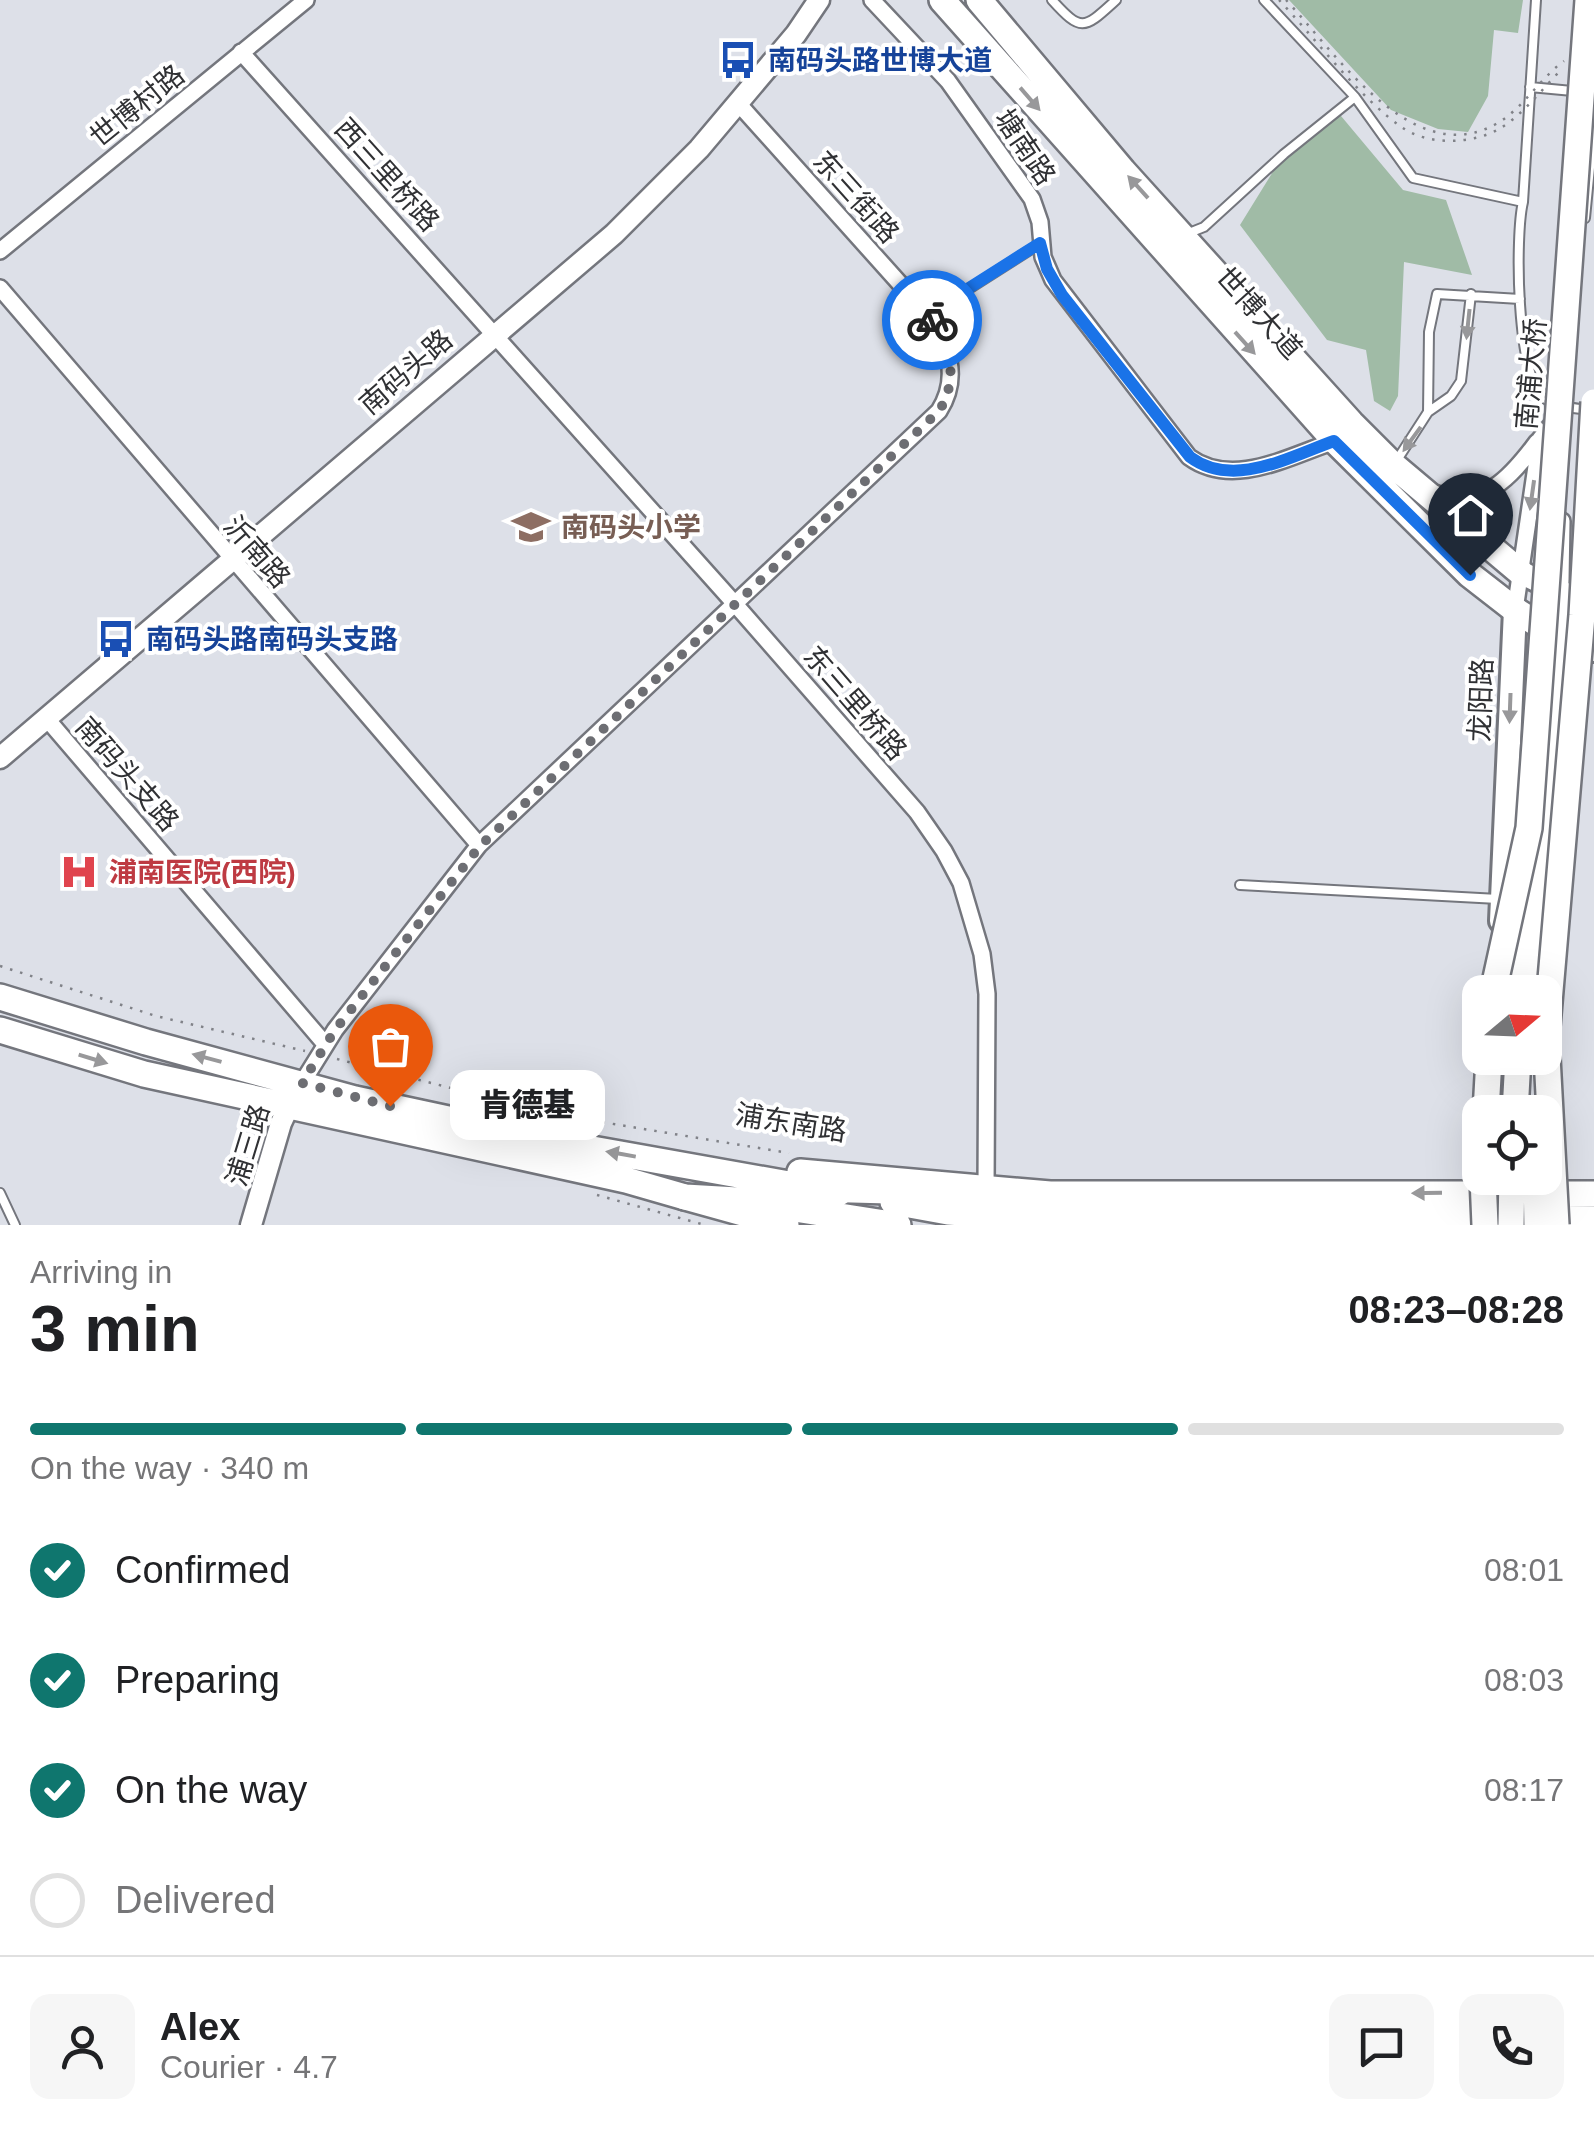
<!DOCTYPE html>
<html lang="en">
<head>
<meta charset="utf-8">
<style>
  :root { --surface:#fff; --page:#f6f6f6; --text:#202124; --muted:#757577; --line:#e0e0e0; --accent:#0f766e }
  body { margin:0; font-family:Arial,"Noto Sans SC",sans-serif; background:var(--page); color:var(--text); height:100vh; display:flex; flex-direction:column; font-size:38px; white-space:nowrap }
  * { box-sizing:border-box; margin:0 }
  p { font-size:32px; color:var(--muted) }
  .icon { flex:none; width:55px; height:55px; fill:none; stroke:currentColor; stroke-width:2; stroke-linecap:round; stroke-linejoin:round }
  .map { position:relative; height:1225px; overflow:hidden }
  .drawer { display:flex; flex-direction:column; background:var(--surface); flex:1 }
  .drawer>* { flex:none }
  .needle { width:65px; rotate:71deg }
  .buttons { position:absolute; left:1462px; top:975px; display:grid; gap:20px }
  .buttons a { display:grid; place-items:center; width:100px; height:100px; border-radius:20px; background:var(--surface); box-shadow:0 10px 40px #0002; font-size:50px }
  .pin { position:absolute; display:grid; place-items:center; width:85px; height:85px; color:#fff; margin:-102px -42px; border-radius:50% 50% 50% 0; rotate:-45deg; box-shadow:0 0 10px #0007 }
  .pin .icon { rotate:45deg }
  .courier { position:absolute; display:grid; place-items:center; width:100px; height:100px; margin:-50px; border:8px solid #1a73e8; border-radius:50%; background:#fff; color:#222; box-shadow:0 2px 12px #0007 }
  .bubble { position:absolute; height:70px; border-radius:20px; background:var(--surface); box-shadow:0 10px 40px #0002; font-size:32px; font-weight:800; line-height:70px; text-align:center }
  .overview em { font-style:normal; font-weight:800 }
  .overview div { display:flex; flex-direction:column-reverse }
  .overview { display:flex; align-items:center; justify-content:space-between; height:170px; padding:0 30px }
  h1 { font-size:65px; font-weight:800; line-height:75px }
  .bar { display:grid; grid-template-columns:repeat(4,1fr); gap:15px 10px; align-content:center; height:120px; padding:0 30px }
  .bar i { height:12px; border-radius:8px; background:var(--line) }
  .bar .current { background:var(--accent) }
  .bar p { grid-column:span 4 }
  .line { display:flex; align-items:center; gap:25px; padding:0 30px; border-top:2px solid var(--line) }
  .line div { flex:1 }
  .round { display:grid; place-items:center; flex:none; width:105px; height:105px; border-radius:20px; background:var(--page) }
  ol { padding:0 30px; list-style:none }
  li { display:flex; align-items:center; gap:30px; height:110px }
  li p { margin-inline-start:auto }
  li .icon { padding:10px; border-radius:50%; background:var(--accent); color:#fff; stroke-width:4 }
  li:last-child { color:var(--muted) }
  li i { width:55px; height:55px; border:5px solid var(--line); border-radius:50% }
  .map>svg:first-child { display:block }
  .green { fill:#a0bba6 }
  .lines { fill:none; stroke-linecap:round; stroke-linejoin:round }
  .service-casing { stroke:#74767d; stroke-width:12 }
  .minor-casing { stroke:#74767d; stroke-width:20 }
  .tertiary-casing { stroke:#74767d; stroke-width:25 }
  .secondary-casing { stroke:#74767d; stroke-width:28 }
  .primary-casing { stroke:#74767d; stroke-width:30 }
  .trunk-casing { stroke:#74767d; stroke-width:30 }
  .path { stroke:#808288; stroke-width:2.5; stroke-dasharray:2.5 8; stroke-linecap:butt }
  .service { stroke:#fff; stroke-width:8 }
  .minor { stroke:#fff; stroke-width:15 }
  .tertiary { stroke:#fff; stroke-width:20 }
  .secondary { stroke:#fff; stroke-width:22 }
  .primary { stroke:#fff; stroke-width:25 }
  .trunk { stroke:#fff; stroke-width:25 }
  .trunk-bridge-casing { stroke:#74767d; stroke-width:30; stroke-linecap:butt }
  .path-bridge { stroke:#808288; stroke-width:2.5; stroke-dasharray:2.5 8; stroke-linecap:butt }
  .trunk-bridge { stroke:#fff; stroke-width:25 }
  .oneway { fill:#98989a }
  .done { stroke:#6d6e73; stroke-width:10; stroke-dasharray:0 18 }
  .route { stroke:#1a73e8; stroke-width:12 }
  .labels { text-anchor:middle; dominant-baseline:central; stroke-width:8; stroke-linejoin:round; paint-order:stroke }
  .transit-label { font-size:28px; font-weight:bold; fill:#164399; stroke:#fff; text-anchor:start }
  .street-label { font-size:28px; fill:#303134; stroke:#fff }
  .education-label { font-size:28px; font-weight:bold; fill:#785e54; stroke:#fff; text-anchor:start }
  .health-label { font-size:28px; font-weight:bold; fill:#be3a42; stroke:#fff; text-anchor:start }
</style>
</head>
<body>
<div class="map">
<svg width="1594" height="1225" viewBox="0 0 1594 1225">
  <rect width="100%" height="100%" fill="#dde0e8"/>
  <path class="green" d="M1289,0H1523L1518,33L1494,30L1488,96L1468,132L1438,129L1391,110Z
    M1336,110L1403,190L1446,200L1472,275L1404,262L1398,396L1390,411L1374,401L1366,350L1327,340L1240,225L1284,154Z"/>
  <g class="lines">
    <g class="service-casing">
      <path id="service" d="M1052,0C1082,33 1084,29 1116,0
        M1264,0L1355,97L1413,178L1523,202
        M1536,0L1523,202C1515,235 1516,377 1544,398C1556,407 1574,408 1588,410
        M1530,87L1594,93
        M1585,218L1594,127
        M1189,233L1204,227L1284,154L1355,97
        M928,315L1041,243
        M1428,412L1451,396L1461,381L1471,294
        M1397,460L1428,412L1429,332L1437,294L1520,299
        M1240,885L1498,899
        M0,1193L15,1225"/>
    </g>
    <g class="minor-casing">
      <path id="minor" d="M872,0L948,81L1032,199L1040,222L1043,257L1053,280L1189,457C1233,489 1289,456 1335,441
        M241,52L735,604L917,812L944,851L961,883L982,954L987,994L986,1189
        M0,251L306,0
        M0,288L479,845
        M1434,493C1483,510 1511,477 1537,442
        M1515,610L1540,439L1557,418
        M1560,638L1562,521
        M47,719L325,1044
        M302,1083L335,1030L479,845L939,411C960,378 949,345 928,315L737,102"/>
    </g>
    <g class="tertiary-casing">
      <path id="tertiary" d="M0,758L614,234L699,149L796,34L819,0
        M251,1225L281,1123L294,1095"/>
    </g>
    <g class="secondary-casing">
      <path id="secondary" d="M1520,572L1594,608
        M1501,921L1515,610
        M1533,992L1552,777L1560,638L1594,650"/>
    </g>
    <g class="primary-casing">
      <path id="primary" d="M942,0L1335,441L1470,575L1515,610L1560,638
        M979,0L1123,171L1351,423L1393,465L1520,572
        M0,997L146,1042L355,1099L570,1145L839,1193
        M0,1030L144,1074L626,1180L685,1197L737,1200L898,1225
        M800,1172L1050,1194H1594
        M893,1202L948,1212L1126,1225"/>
    </g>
    <g class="trunk-casing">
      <path id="trunk" d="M1521,992L1527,873
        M1486,1112L1489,1058
        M1515,1112L1518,1058
        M816,1189L889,1191L975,1202L1143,1213L1594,1219
        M685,1197L786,1225"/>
    </g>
    <path class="path" d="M0,966L156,1016L305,1051
      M337,1059L553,1114L789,1153
      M597,1195L705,1225"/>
    <use href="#service" class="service"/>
    <use href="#minor" class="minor"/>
    <use href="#tertiary" class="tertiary"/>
    <use href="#secondary" class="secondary"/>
    <use href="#primary" class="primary"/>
    <use href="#trunk" class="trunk"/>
    <g class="trunk-bridge-casing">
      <path id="trunk-bridge" d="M1493,992L1529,828L1588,0
        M1483,1178L1485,1225
        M1536,1180L1537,1225
        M1511,1225L1512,1178
        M1556,1225L1546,1038L1582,615L1594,402"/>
    </g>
    <path class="path-bridge" d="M1279,0C1315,38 1360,99 1403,128C1429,146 1473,144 1499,129C1523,115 1542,89 1561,70
      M1286,0C1335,52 1412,171 1496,124C1523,109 1539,79 1564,61"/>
    <use href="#trunk-bridge" class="trunk-bridge"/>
  </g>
  <defs><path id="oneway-solid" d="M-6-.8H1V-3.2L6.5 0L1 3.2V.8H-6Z" transform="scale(2.5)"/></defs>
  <g class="oneway">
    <use href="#oneway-solid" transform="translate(1030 99) rotate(49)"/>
    <use href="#oneway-solid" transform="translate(1138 187) rotate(-132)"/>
    <use href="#oneway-solid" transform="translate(1468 324) rotate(96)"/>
    <use href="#oneway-solid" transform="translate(1245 343) rotate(48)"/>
    <use href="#oneway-solid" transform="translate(1412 439) rotate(126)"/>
    <use href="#oneway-solid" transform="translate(1532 495) rotate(98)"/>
    <use href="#oneway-solid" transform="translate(1510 708) rotate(92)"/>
    <use href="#oneway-solid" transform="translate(207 1058) rotate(-165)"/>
    <use href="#oneway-solid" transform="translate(93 1059) rotate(17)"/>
    <use href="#oneway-solid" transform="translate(621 1154) rotate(-170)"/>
    <use href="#oneway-solid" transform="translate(1427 1193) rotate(179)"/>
  </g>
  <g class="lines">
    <path class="done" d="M390,1106L302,1083L335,1030L480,846L939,411C958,381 952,349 932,320"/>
    <path class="route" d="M932,320L928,314L1040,243L1047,269L1062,295L1190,457C1233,489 1289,457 1334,441L1470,575"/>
  </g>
  <defs>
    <g id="bus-bare" transform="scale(3)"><path d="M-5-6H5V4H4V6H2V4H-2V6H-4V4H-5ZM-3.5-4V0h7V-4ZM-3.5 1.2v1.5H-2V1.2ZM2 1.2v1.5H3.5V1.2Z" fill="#1a4fb4" stroke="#fff" stroke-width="2.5" paint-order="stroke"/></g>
    <g id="school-bare" transform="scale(3)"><path d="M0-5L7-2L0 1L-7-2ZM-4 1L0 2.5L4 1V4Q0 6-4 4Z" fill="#8d6e63" stroke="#fff" stroke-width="2.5" paint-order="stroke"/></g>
    <g id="hospital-bare" transform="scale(3)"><path d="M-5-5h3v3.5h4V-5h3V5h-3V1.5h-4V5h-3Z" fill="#e0444e" stroke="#fff" stroke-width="2.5" paint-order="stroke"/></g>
  </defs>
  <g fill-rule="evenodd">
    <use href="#bus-bare" x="738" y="60"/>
    <use href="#school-bare" x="531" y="527"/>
    <use href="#bus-bare" x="116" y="639"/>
    <use href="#hospital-bare" x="79" y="872"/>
  </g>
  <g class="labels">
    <g class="transit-label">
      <text x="768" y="60">南码头路世博大道</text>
      <text x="146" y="639">南码头路南码头支路</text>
    </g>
    <g class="street-label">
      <text transform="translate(137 106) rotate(-39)">世博村路</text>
      <text transform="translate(1025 147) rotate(56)">塘南路</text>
      <text transform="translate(387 175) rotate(48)">西三里桥路</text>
      <text transform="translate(856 197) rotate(48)">东三街路</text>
      <text transform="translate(1259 313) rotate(48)">世博大道</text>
      <text transform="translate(406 372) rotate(-41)">南码头路</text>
      <text transform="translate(1531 374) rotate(-85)">南浦大桥</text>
      <text transform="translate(257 552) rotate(49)">沂南路</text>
      <text transform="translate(1481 700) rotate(-88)">龙阳路</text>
      <text transform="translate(855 703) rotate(49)">东三里桥路</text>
      <text transform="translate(127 774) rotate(49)">南码头支路</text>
      <text transform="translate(791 1123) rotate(9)">浦东南路</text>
      <text transform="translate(248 1145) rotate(-73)">浦三路</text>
    </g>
    <g class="education-label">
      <text x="561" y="527">南码头小学</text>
    </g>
    <g class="health-label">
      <text x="109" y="872">浦南医院(西院)</text>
    </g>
  </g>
</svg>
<div class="buttons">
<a><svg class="needle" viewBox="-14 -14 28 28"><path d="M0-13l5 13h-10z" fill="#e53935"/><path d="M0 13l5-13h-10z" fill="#757577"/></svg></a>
<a><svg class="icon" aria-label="locate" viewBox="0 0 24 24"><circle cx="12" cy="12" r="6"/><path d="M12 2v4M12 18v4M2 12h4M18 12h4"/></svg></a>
</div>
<div class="pin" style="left:390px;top:1106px;background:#ea580c"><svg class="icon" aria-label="bag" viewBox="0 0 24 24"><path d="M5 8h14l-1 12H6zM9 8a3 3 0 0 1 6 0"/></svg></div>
<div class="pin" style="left:1470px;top:575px;background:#1f2937"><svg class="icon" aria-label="home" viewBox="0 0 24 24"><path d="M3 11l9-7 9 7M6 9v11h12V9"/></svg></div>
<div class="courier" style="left:932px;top:320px"><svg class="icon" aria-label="bike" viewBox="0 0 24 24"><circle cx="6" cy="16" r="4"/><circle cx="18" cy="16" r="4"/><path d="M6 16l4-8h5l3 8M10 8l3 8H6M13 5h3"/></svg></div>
<div class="bubble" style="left:450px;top:1070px;width:155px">肯德基</div>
</div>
<section class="drawer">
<div class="overview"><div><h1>3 min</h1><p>Arriving in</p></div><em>08:23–08:28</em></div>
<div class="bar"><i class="current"></i><i class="current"></i><i class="current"></i><i></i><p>On the way · 340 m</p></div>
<ol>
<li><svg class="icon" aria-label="check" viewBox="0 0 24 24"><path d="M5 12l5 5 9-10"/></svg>Confirmed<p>08:01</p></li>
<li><svg class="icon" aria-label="check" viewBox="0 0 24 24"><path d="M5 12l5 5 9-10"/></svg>Preparing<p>08:03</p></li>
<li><svg class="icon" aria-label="check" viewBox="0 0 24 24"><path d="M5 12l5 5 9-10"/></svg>On the way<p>08:17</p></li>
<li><i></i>Delivered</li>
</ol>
<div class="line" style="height:180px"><a class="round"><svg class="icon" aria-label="person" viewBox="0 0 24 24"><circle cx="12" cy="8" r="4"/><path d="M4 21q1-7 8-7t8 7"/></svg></a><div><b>Alex</b><p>Courier · 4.7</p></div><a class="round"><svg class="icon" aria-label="chat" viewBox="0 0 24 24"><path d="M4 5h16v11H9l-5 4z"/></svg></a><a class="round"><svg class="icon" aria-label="phone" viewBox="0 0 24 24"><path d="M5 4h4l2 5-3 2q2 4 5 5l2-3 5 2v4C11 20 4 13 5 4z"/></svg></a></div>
</section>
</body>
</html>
